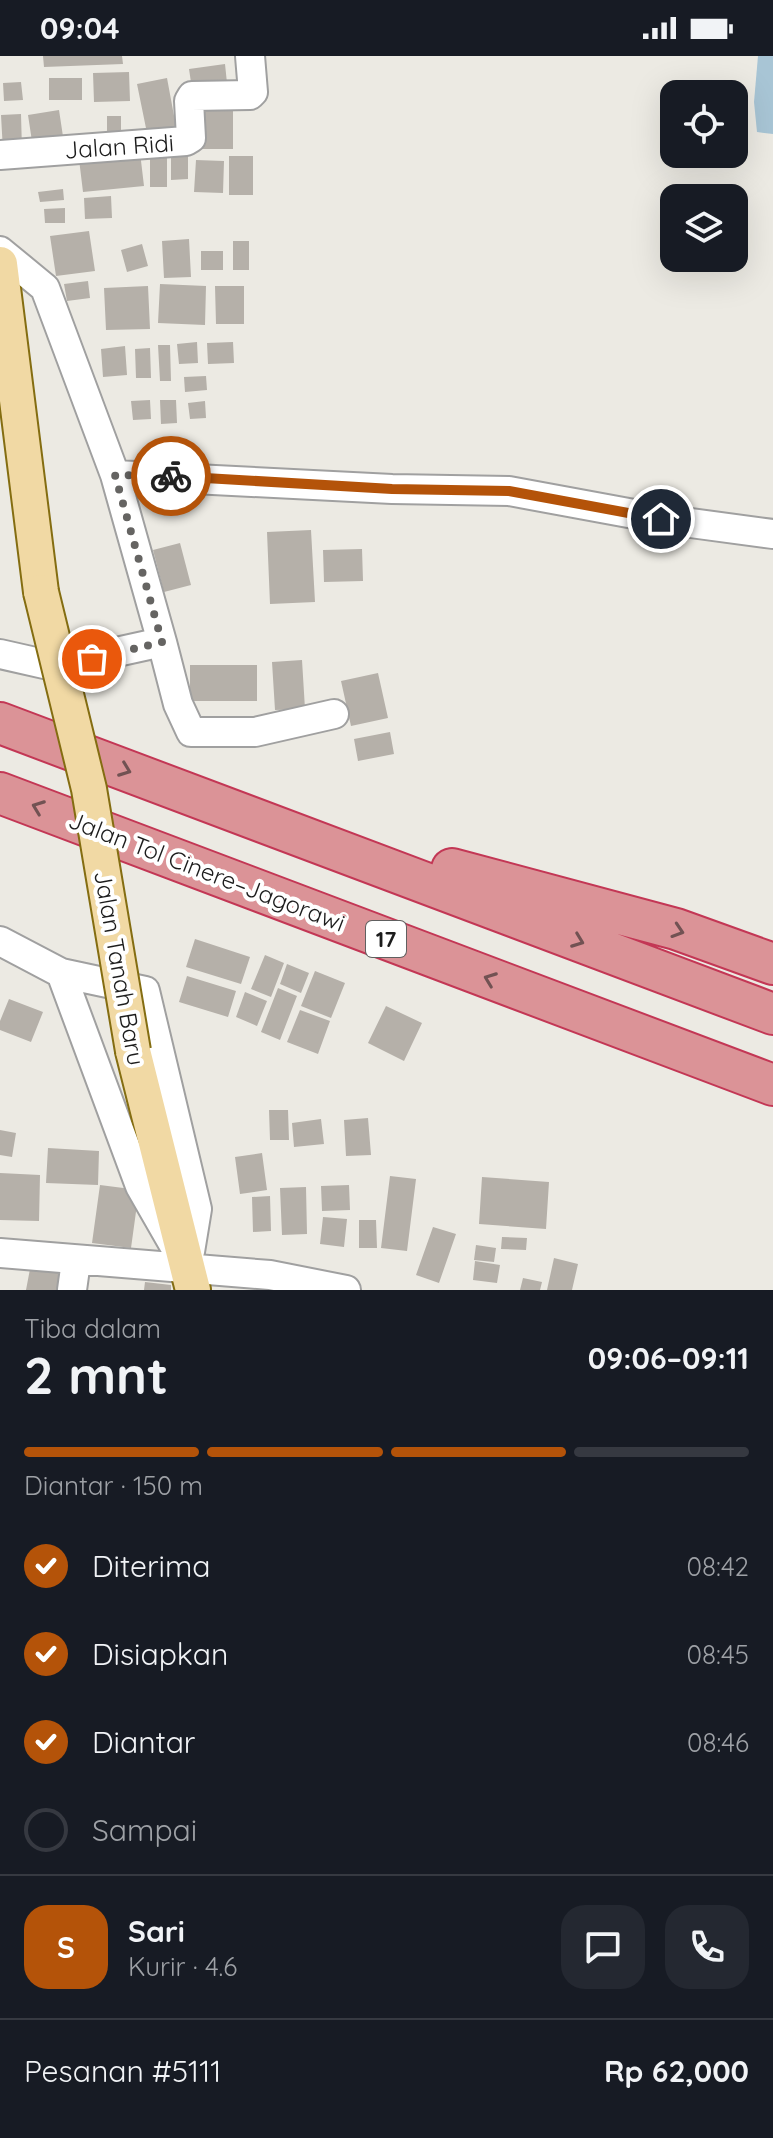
<!DOCTYPE html>
<html lang="id">
<head>
<meta charset="utf-8">
<style>
  :root { --surface:#171b24; --page:#242831; --text:#f1f3f6; --muted:#9ea1a6; --line:#363941; --accent:#b45309 }
  body { margin:0; font-family:Quicksand,sans-serif; background:var(--page); color:var(--text); height:100vh; display:flex; flex-direction:column; font-size:30px; white-space:nowrap }
  * { box-sizing:border-box; margin:0 }
  p { font-size:26px; color:var(--muted) }
  .icon { flex:none; width:44px; height:44px; fill:none; stroke:currentColor; stroke-width:2; stroke-linecap:round; stroke-linejoin:round }
  .map { position:relative; height:1234px; overflow:hidden }
  .side { display:flex; flex-direction:column; background:var(--surface); flex:1 }
  .side>* { flex:none }
  .fabs { position:absolute; left:660px; top:24px; display:grid; gap:16px }
  .fabs a { display:grid; place-items:center; width:88px; height:88px; border-radius:16px; background:var(--surface); box-shadow:0 8px 32px #0002; font-size:40px }
  .pin { position:absolute; display:grid; place-items:center; width:68px; height:68px; color:#fff; margin:-34px; border:4px solid #fff; border-radius:50%; box-shadow:0 2px 8px #0007 }
  .courier { position:absolute; display:grid; place-items:center; width:80px; height:80px; margin:-40px; border:6px solid #b45309; border-radius:50%; background:#fff; color:#222; box-shadow:0 2px 10px #0007 }
  .summary em { font-style:normal; font-weight:800 }
  .summary div { display:flex; flex-direction:column-reverse }
  .summary { display:flex; align-items:center; justify-content:space-between; height:136px; padding:0 24px }
  h1 { font-size:52px; font-weight:800; line-height:60px }
  .bar { display:grid; grid-template-columns:repeat(4,1fr); gap:12px 8px; align-content:center; height:96px; padding:0 24px }
  .bar i { height:10px; border-radius:6px; background:var(--line) }
  .bar .current { background:var(--accent) }
  .bar p { grid-column:span 4 }
  .line { display:flex; align-items:center; gap:20px; padding:0 24px; border-top:2px solid var(--line) }
  .line div { flex:1 }
  .round { display:grid; place-items:center; flex:none; width:84px; height:84px; border-radius:24px; background:var(--page) }
  ol { padding:0 24px; list-style:none }
  li { display:flex; align-items:center; gap:24px; height:88px }
  li p { margin-inline-start:auto }
  li .icon { padding:8px; border-radius:50%; background:var(--accent); color:#fff; stroke-width:4 }
  li:last-child { color:var(--muted) }
  li i { width:44px; height:44px; border:4px solid var(--line); border-radius:50% }
  .status { display:flex; justify-content:space-between; align-items:center; height:56px; padding:0 40px; background:var(--surface); direction:ltr }
  .status svg { height:22px; fill:currentColor }
  .map>svg:first-child { display:block }
  .water { fill:#a8c5d5 }
  .building { fill:#b5b0a9 }
  .lines { fill:none; stroke-linecap:round; stroke-linejoin:round }
  .minor-casing { stroke:#a0a0a0; stroke-width:32 }
  .major-casing { stroke:#846d11; stroke-width:38 }
  .highway-casing { stroke:#c33755; stroke-width:44 }
  .minor { stroke:#fff; stroke-width:28 }
  .major { stroke:#f1d9a4; stroke-width:34 }
  .highway { stroke:#db9397; stroke-width:40 }
  .major-bridge-casing { stroke:#846d11; stroke-width:38; stroke-linecap:butt }
  .major-bridge { stroke:#f1d9a4; stroke-width:34 }
  .oneway { stroke:#725253 }
  .done { stroke:#656462; stroke-width:8; stroke-dasharray:0 14.4 }
  .route { stroke:#b45309; stroke-width:10 }
  .labels { text-anchor:middle; dominant-baseline:central; stroke-width:8; stroke-linejoin:round; paint-order:stroke }
  .shield { fill:#fff; stroke:#606060; stroke-width:2 }
  .shield-label { font-size:22px; font-weight:bold; fill:#1c1c1c }
  .street-label { font-size:24px; fill:#1c1c1c; stroke:#fff }
</style>
</head>
<body>
<div class="status"><b>09:04</b><svg viewBox="0 0 49 12"><path d="M0 12V9h3v3zM5 12V6h3v6zM10 12V3h3v9zM15 12V0h3v12zM26 1h20v11H26zM47 4h2v5h-2z"/></svg></div>
<div class="map">
<svg width="773" height="1234" viewBox="0 0 773 1234">
  <rect width="100%" height="100%" fill="#eceae3"/>
  <path class="water" d="M758,0H773V78L757,76L754,46Z"/>
  <path class="building" d="M43,0H122L123,8L44,11Z
    M225,8L227,27L192,33L189,13Z
    M129,16L130,45L94,46L93,17Z
    M49,22H82V44H49Z
    M167,22L177,76L148,82L137,28Z
    M21,26L23,44L4,45L3,27Z
    M196,46L233,47V93H194Z
    M59,54L64,87L33,92L28,59Z
    M21,58L22,94L3,95L1,59Z
    M107,60H121V86H107Z
    M139,88L144,130L83,136L78,95Z
    M171,100H188V123L171,124Z
    M229,100H253V139H229Z
    M150,101H167V131H150Z
    M196,104L224,105L223,137L194,136Z
    M63,133L64,144L40,146L38,136Z
    M111,140L112,162L85,163L84,142Z
    M65,152V167H45L44,153Z
    M89,175L95,215L56,220L50,180Z
    M189,183L191,221L164,222L162,185Z
    M233,185H249V214H233Z
    M142,188L148,210L127,216L121,194Z
    M201,195H223V214H201Z
    M88,225L90,242L67,245L64,228Z
    M160,228L206,230L205,269L158,267Z
    M148,230L150,273L106,274L104,232Z
    M215,230H244V268H216Z
    M197,286L198,307L179,308L177,288Z
    M233,286L234,307L208,308L207,287Z
    M158,289H170L171,325H160Z
    M125,290L127,319L103,321L101,293Z
    M150,292L151,322H136L135,293Z
    M206,320L207,334L185,336L184,321Z
    M150,344L151,363L133,364L131,345Z
    M160,344H176L177,367L161,368Z
    M205,345L206,362L190,363L188,347Z
    M311,474L315,546L270,548L267,476Z
    M180,487L191,529L164,536L153,494Z
    M362,493L363,525L324,526L323,494Z
    M302,604L305,653L275,654L272,606Z
    M190,609H257V645H190Z
    M378,617L388,662L351,670L341,625Z
    M390,676L394,698L358,705L354,683Z
    M195,883L250,901L241,928L186,911Z
    M265,899L284,907L271,941L251,933Z
    M287,908L309,917L301,937L280,928Z
    M315,915L345,927L331,962L301,950Z
    M187,920L236,935L228,961L179,946Z
    M278,932L297,940L280,984L261,976Z
    M245,936L267,945L257,970L236,961Z
    M9,943L43,956L31,986L0,974V965Z
    M386,950L422,967L404,1005L368,987Z
    M300,954L330,965L318,998L287,986Z
    M269,1054H288L289,1084H270Z
    M368,1062L371,1099L346,1100L344,1064Z
    M321,1063L324,1088L294,1091L292,1067Z
    M0,1074L16,1077L12,1101L0,1099Z
    M48,1092L99,1095L98,1129L46,1127Z
    M262,1097L267,1134L240,1138L235,1101Z
    M0,1117L40,1119L39,1165L0,1164Z
    M390,1120L416,1123L407,1195L381,1192Z
    M482,1121L549,1126L546,1173L479,1168Z
    M100,1129L139,1134L131,1192L92,1187Z
    M349,1129L350,1154L322,1155L321,1130Z
    M306,1131L307,1178L282,1179L280,1132Z
    M270,1140L271,1175L253,1176L252,1141Z
    M323,1161L347,1163L344,1191L320,1188Z
    M359,1164H376L377,1192H359Z
    M433,1171L456,1178L439,1227L416,1219Z
    M502,1181L527,1182L526,1194L501,1193Z
    M476,1189L496,1192L494,1206L474,1204Z
    M554,1202L578,1208L572,1234H547Z
    M475,1205L500,1209L497,1227L473,1224Z
    M30,1213L64,1218L61,1234H26Z
    M523,1222L542,1226L540,1234H520Z
    M145,1226L171,1229V1234H144Z"/>
  <g class="lines">
    <g class="minor-casing">
      <path id="minor" d="M0,99L186,85L191,82L189,45L192,40L250,39L253,36L250,0
        M0,195L45,232L115,419L162,586L53,610L0,598
        M115,419L392,433L509,435L661,463L773,478
        M162,586L178,648L191,676H255L334,658
        M0,885L61,917L145,935L197,1153L188,1208
        M61,917L140,1130L175,1191
        M0,1197L270,1219L346,1234
        M72,1234L76,1205"/>
    </g>
    <g class="major-casing">
      <path id="major" d="M0,208L41,536
        M133,995L193,1234"/>
    </g>
    <g class="highway-casing">
      <path id="highway" d="M0,667L773,958
        M0,737L773,1029
        M452,813L676,873L773,908"/>
    </g>
    <use href="#minor" class="minor"/>
    <use href="#major" class="major"/>
    <use href="#highway" class="highway"/>
    <g class="major-bridge-casing">
      <path id="major-bridge" d="M41,536L89,733L133,995"/>
    </g>
    <use href="#major-bridge" class="major-bridge"/>
  </g>
  <defs><path id="oneway-chevron" d="M-2-3.5L2.5 0L-2 3.5" fill="none" stroke-width="1.6" stroke-linecap="round" stroke-linejoin="round" transform="scale(2)"/></defs>
  <g class="oneway">
    <use href="#oneway-chevron" transform="translate(125 714) rotate(21)"/>
    <use href="#oneway-chevron" transform="translate(38 751) rotate(-159)"/>
    <use href="#oneway-chevron" transform="translate(678 875) rotate(18)"/>
    <use href="#oneway-chevron" transform="translate(578 885) rotate(21)"/>
    <use href="#oneway-chevron" transform="translate(490 923) rotate(-159)"/>
  </g>
  <g class="lines">
    <path class="done" d="M92,603L162,586L115,419L171,420"/>
    <path class="route" d="M171,420L392,433L509,435L661,463"/>
  </g>
  <g class="labels">
    <rect class="shield" x="366" y="865" width="40" height="36" rx="6"/>
    <g class="shield-label">
      <text x="386" y="883">17</text>
    </g>
    <g class="street-label">
      <text transform="translate(119 90) rotate(-4)">Jalan Ridi</text>
      <text transform="translate(207 815) rotate(21)">Jalan Tol Cinere–Jagorawi</text>
      <text transform="translate(120 912) rotate(80)">Jalan Tanah Baru</text>
    </g>
  </g>
</svg>
<div class="fabs">
<a><svg class="icon" aria-label="locate" viewBox="0 0 24 24"><circle cx="12" cy="12" r="6"/><path d="M12 2v4M12 18v4M2 12h4M18 12h4"/></svg></a>
<a><svg class="icon" aria-label="layers" viewBox="0 0 24 24"><path d="M12 4l9 5-9 5-9-5zM3 14l9 5 9-5"/></svg></a>
</div>
<div class="pin" style="left:92px;top:603px;background:#ea580c"><svg class="icon" aria-label="bag" viewBox="0 0 24 24"><path d="M5 8h14l-1 12H6zM9 8a3 3 0 0 1 6 0"/></svg></div>
<div class="pin" style="left:661px;top:463px;background:#1f2937"><svg class="icon" aria-label="home" viewBox="0 0 24 24"><path d="M3 11l9-7 9 7M6 9v11h12V9"/></svg></div>
<div class="courier" style="left:171px;top:420px"><svg class="icon" aria-label="bike" viewBox="0 0 24 24"><circle cx="6" cy="16" r="4"/><circle cx="18" cy="16" r="4"/><path d="M6 16l4-8h5l3 8M10 8l3 8H6M13 5h3"/></svg></div>
</div>
<section class="side">
<div class="summary"><div><h1>2 mnt</h1><p>Tiba dalam</p></div><em>09:06–09:11</em></div>
<div class="bar"><i class="current"></i><i class="current"></i><i class="current"></i><i></i><p>Diantar · 150 m</p></div>
<ol>
<li><svg class="icon" aria-label="check" viewBox="0 0 24 24"><path d="M5 12l5 5 9-10"/></svg>Diterima<p>08:42</p></li>
<li><svg class="icon" aria-label="check" viewBox="0 0 24 24"><path d="M5 12l5 5 9-10"/></svg>Disiapkan<p>08:45</p></li>
<li><svg class="icon" aria-label="check" viewBox="0 0 24 24"><path d="M5 12l5 5 9-10"/></svg>Diantar<p>08:46</p></li>
<li><i></i>Sampai</li>
</ol>
<div class="line" style="height:144px"><b class="round" style="background:var(--accent);color:#fff">S</b><div><b>Sari</b><p>Kurir · 4.6</p></div><a class="round"><svg class="icon" aria-label="chat" viewBox="0 0 24 24"><path d="M4 5h16v11H9l-5 4z"/></svg></a><a class="round"><svg class="icon" aria-label="phone" viewBox="0 0 24 24"><path d="M5 4h4l2 5-3 2q2 4 5 5l2-3 5 2v4C11 20 4 13 5 4z"/></svg></a></div>
<div class="line" style="height:104px"><div>Pesanan #5111</div><b>Rp 62,000</b></div>
</section>
</body>
</html>
